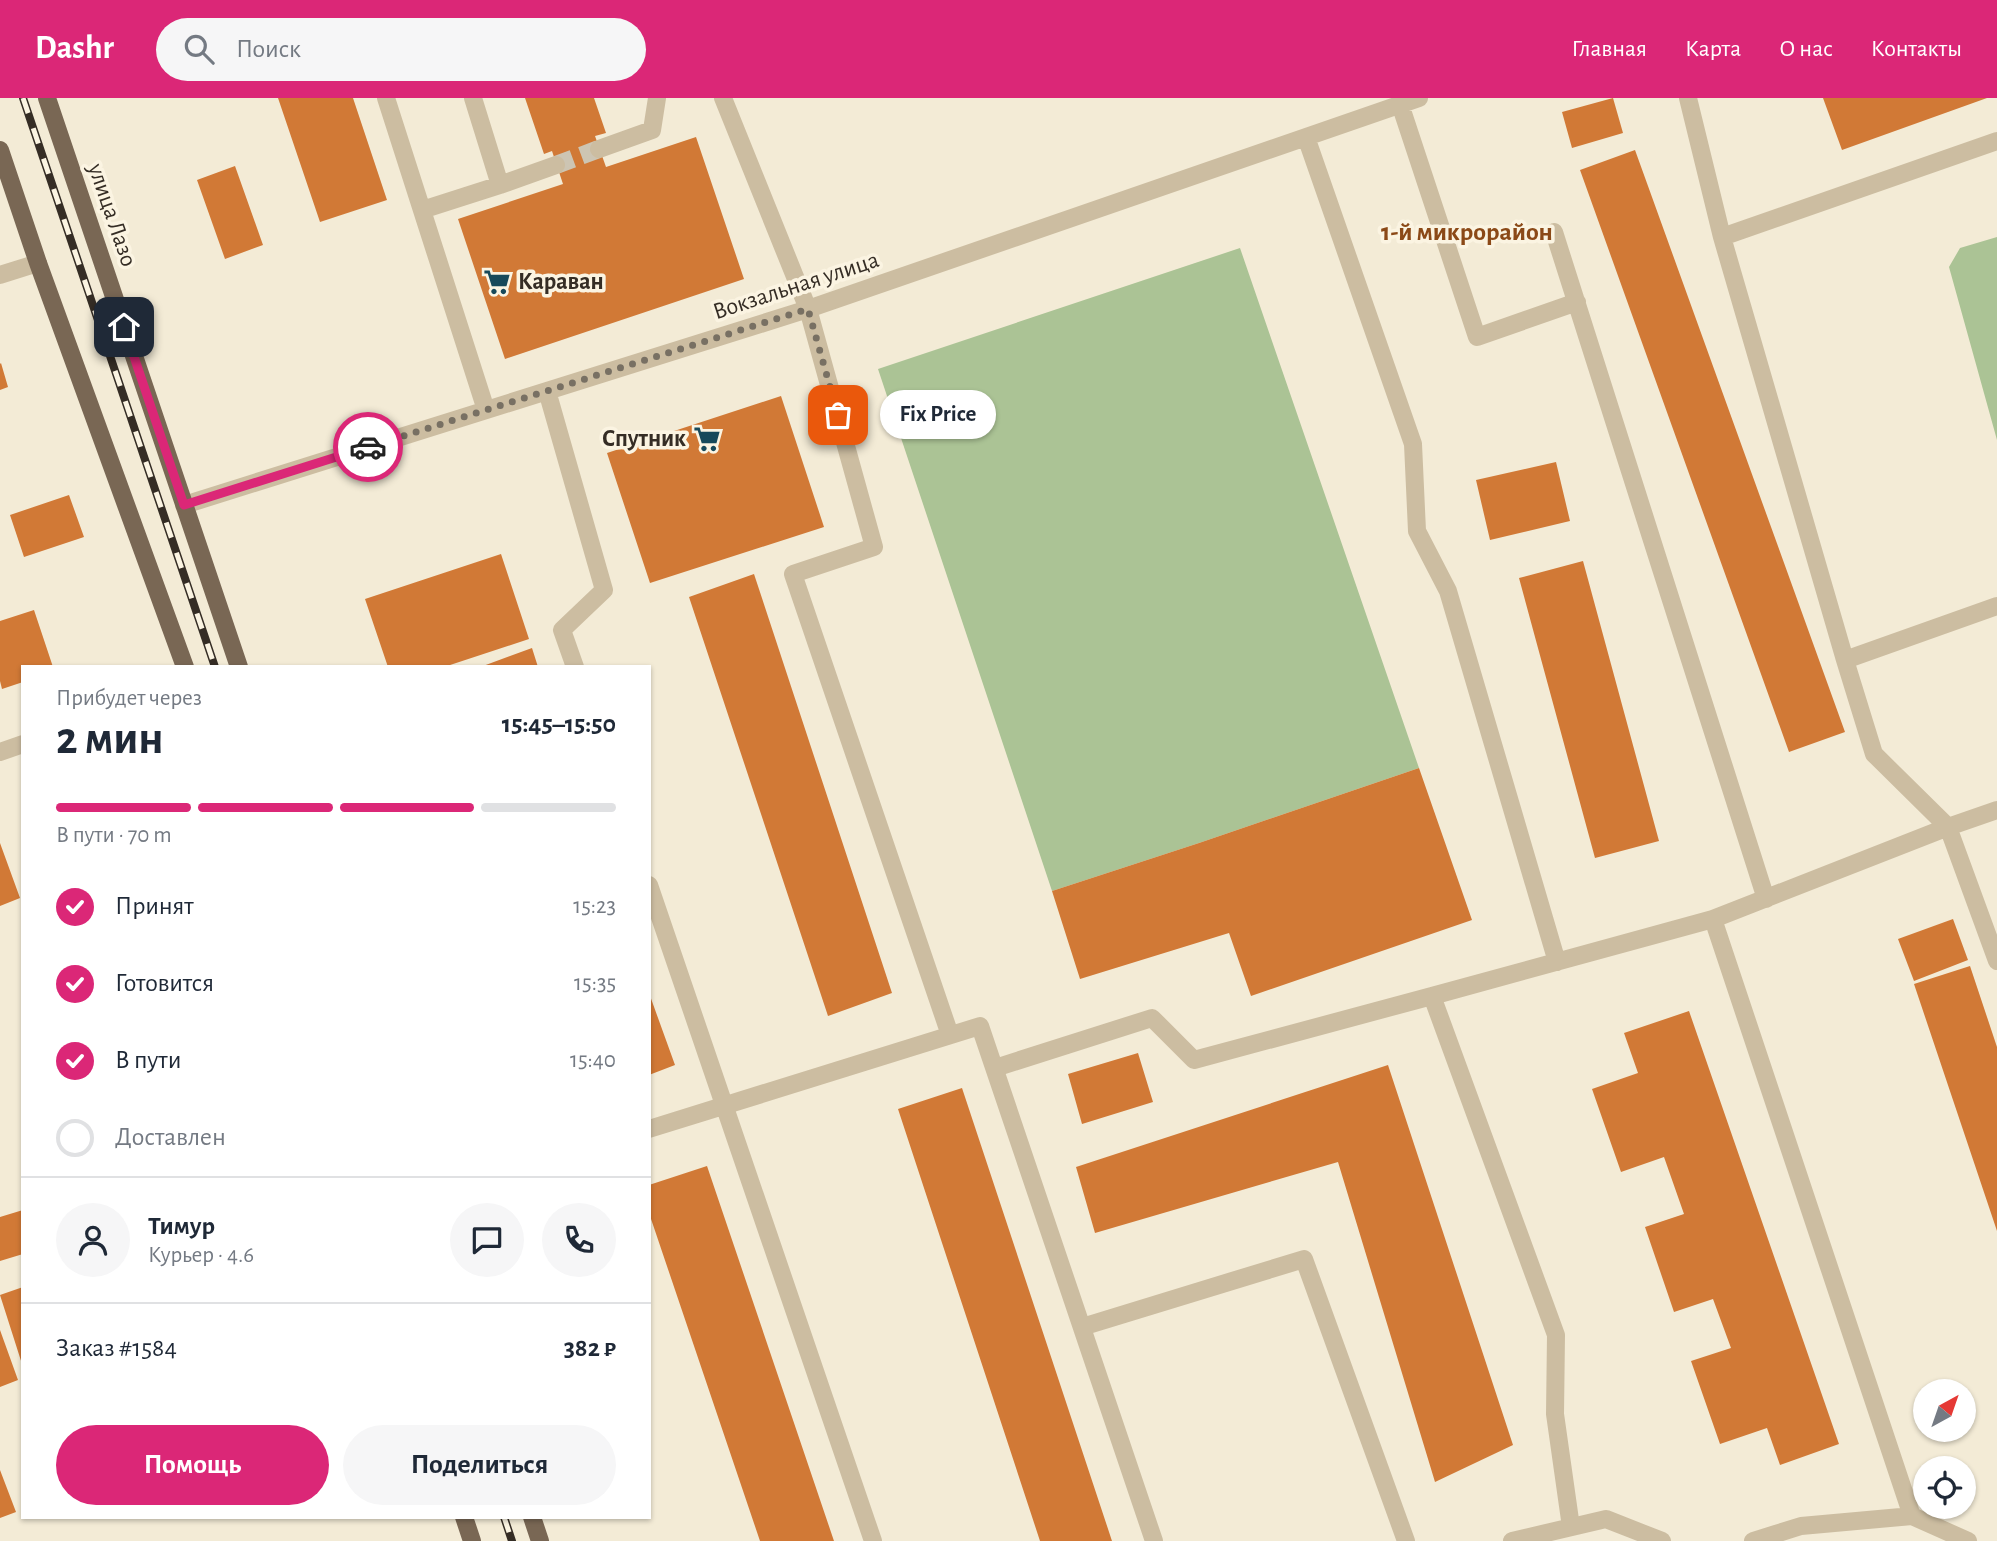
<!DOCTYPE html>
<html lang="ru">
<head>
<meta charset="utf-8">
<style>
  :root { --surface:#fff; --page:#f6f6f7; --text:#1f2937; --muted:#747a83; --line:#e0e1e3; --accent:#db2777 }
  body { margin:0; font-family:"Alegreya Sans",sans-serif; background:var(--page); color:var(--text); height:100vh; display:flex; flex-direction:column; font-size:26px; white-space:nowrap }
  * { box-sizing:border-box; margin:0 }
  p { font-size:23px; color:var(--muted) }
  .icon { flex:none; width:38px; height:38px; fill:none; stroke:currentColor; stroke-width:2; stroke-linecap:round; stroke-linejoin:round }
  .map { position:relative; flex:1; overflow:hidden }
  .details { position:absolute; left:21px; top:567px; width:630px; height:854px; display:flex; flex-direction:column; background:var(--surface); border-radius:0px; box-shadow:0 2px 5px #0004 }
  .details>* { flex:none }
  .needle { width:46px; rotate:40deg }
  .controls { position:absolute; left:1913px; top:1281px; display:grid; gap:14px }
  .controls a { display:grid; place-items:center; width:63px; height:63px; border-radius:50%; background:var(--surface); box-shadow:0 2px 5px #0004; font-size:35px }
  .pin { position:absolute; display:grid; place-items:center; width:60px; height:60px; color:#fff; margin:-30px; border-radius:14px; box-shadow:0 4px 10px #0006 }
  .courier { position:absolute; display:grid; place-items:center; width:70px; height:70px; margin:-35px; border:5px solid #db2777; border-radius:50%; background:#fff; color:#222; box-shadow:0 2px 9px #0007 }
  .bubble { position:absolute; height:49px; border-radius:24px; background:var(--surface); box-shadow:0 2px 5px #0004; font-size:23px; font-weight:600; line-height:49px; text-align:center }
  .summary em { font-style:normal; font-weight:600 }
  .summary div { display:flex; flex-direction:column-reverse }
  .summary { display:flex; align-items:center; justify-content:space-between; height:119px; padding:0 35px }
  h1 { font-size:46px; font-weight:600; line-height:52px }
  .bar { display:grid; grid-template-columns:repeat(4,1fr); gap:10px 7px; align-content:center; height:84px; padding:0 35px }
  .bar i { height:9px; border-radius:5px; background:var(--line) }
  .bar .selected { background:var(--accent) }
  .bar p { grid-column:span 4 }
  .line { display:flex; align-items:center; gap:18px; padding:0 35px; border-top:2px solid var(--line) }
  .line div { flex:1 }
  .round { display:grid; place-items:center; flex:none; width:74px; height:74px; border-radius:37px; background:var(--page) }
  ol { padding:0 35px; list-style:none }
  li { display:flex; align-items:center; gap:21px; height:77px }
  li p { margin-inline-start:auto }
  li .icon { padding:7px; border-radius:50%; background:var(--accent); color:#fff; stroke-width:4 }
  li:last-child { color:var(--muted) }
  li i { width:38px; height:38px; border:4px solid var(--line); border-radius:50% }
  .button { display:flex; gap:14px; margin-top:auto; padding:14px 35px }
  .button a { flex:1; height:80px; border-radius:42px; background:var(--accent); color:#fff; font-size:28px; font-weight:600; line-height:80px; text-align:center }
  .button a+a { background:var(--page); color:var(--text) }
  header { display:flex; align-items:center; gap:42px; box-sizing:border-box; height:98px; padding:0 35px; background:var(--accent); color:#fff }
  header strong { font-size:33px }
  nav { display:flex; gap:38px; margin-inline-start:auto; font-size:24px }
  .search { width:490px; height:63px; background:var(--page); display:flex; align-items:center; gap:18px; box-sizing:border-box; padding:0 24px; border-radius:38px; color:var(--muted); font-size:26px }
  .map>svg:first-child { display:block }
  .green { fill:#abc395 }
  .building { fill:#d17936 }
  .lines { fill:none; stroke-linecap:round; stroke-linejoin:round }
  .minor-tunnel { stroke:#cdc5b3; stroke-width:18; stroke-dasharray:18 9; stroke-linecap:butt }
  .minor { stroke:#ccbda1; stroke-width:18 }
  .major { stroke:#796754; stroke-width:18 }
  .rail-casing { stroke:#352d25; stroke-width:8 }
  .rail { stroke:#fbf4e2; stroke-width:5; stroke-dasharray:16; stroke-linecap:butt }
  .done { stroke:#787063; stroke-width:7; stroke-dasharray:0 12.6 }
  .route { stroke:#db2777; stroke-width:9 }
  .labels { text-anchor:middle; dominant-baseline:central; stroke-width:7; stroke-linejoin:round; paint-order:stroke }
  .street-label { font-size:24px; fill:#352d25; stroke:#fbf4e2 }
  .poi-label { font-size:24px; font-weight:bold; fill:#352d25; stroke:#fbf4e2; text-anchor:start }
  .neighbourhood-label { font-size:26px; font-weight:bold; fill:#8b4917; stroke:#fbf4e2 }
</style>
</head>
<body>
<header>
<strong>Dashr</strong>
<div class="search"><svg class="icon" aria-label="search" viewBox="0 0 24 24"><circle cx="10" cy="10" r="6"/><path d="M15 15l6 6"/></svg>Поиск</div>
<nav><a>Главная</a><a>Карта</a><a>О нас</a><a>Контакты</a></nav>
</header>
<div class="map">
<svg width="1997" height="1443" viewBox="0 0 1997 1443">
  <rect width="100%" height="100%" fill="#f3ebd6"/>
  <path class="green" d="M1997,139V342L1949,169L1960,150Z
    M1240,150L1419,670L1199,745L1052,793L878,271Z"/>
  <path class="building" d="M278,0H353L387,102L320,124Z
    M525,0H594L606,35L595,38L606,69L696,39L744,181L505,261L458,121L563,86L552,53L544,56Z
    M1613,0L1623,35L1572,50L1562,14Z
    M1823,0H1987L1842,52Z
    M1635,52L1845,634L1789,654L1580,72Z
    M235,68L263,147L225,161L197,82Z
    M1,265L8,289L0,292V266Z
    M781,298L824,429L650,485L607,355Z
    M1556,364L1570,423L1490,442L1476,382Z
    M69,397L84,439L24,459L10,417Z
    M501,456L529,541L444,569H388L365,501Z
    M1583,463L1659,743L1595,760L1519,480Z
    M754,476L892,895L828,918L689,499Z
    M34,512L53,569H23V584L2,591L0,583V523Z
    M532,550L538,569H483V568Z
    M1419,670L1472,822L1251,898L1229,835L1080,881L1052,793L1199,745Z
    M0,745L20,800L0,808Z
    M1953,821L1968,862L1914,883L1898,841Z
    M1970,868L1997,949V1133L1914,886Z
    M649,895L675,967L649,977Z
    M1689,913L1839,1346L1780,1367L1767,1330L1720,1346L1691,1263L1731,1250L1713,1201L1674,1214L1645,1129L1684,1116L1664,1059L1621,1074L1592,991L1638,975L1624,935Z
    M1138,955L1153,1004L1082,1026L1068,976Z
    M1388,967L1513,1347L1435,1384L1338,1064L1095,1135L1076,1069Z
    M962,990L1112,1443H1040L898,1011Z
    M707,1068L834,1443H760L649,1115V1087Z
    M23,1112V1156L0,1163V1119Z
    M23,1189V1266H22L0,1197Z
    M0,1232L18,1282L0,1289Z
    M0,1372L16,1414L0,1420Z"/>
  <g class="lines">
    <path class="minor-tunnel" d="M556,67L599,51"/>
    <path class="minor" d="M386,0L486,312
      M473,0L500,87
      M723,0L808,211L874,449L793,476L950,937
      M1688,0L1722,139L1845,562L1874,656L1948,729L1997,863
      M1400,6L1477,239L1577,204
      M1306,39L1413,346L1417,433L1448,493L1557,864
      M599,51L652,32L657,0
      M422,112L500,87L556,67
      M1554,134L1766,801
      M1722,139L1997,43
      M0,177L38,165
      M547,293L604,492L562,532L575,569
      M184,407L808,211L1419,0
      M1845,562L1997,508
      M0,654L23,646
      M649,787L873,1443
      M1432,898L1713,821
      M995,970L1152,920L1194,962L1432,898L1556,1237L1555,1316L1571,1429
      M649,1031L980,928L1154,1443
      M1082,1229L1304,1161L1406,1443
      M1912,1418L1713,821L1948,729L1997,712
      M1512,1443L1606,1421L1662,1443
      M1753,1443L1801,1428L1912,1418L1968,1443"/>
    <path class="major" d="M47,0L239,569
      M0,52L38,165L185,569
      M464,1419L472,1443
      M532,1419L540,1443"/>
    <g class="rail-casing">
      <path id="rail" d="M23,0L215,569
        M504,1419L512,1443"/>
    </g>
    <use href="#rail" class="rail"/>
  </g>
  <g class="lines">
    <path class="done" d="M368,349L808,211L838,317"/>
    <path class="route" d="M124,229L184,407L368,349"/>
  </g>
  <defs>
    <g id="supermarket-bare" transform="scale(2.1)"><path d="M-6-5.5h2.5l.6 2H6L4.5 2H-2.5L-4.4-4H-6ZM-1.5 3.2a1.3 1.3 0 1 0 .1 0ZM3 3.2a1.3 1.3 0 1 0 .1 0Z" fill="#17495a" stroke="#fbf4e2" stroke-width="2.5" paint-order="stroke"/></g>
  </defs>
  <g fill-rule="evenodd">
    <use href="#supermarket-bare" x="497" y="184"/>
    <use href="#supermarket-bare" x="707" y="341"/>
  </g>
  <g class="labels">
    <g class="street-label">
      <text transform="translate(112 117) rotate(71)">улица Лазо</text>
      <text transform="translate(796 188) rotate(-18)">Вокзальная улица</text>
    </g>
    <g class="poi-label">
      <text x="518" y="184">Караван</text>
      <text x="686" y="341" text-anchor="end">Спутник</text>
    </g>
    <g class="neighbourhood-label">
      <text x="1467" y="134">1-й микрорайон</text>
    </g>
  </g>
</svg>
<div class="controls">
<a><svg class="needle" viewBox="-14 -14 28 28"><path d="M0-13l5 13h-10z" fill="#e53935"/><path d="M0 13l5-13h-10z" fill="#747a83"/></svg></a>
<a><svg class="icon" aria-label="locate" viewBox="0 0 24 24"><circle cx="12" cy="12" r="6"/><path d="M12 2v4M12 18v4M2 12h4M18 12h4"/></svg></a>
</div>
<div class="pin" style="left:838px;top:317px;background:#ea580c"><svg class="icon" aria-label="bag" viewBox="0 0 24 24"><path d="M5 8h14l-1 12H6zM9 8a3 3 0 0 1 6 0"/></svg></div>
<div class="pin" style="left:124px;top:229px;background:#1f2937"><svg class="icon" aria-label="home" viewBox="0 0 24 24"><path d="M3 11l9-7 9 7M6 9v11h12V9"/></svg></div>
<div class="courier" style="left:368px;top:349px"><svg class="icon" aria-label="car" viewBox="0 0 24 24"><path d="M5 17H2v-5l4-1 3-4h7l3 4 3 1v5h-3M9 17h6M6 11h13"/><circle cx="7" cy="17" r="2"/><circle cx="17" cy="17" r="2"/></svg></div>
<div class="bubble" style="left:880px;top:292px;width:116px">Fix Price</div>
<section class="details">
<div class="summary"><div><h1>2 мин</h1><p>Прибудет через</p></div><em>15:45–15:50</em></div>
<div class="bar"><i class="selected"></i><i class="selected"></i><i class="selected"></i><i></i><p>В пути · 70 m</p></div>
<ol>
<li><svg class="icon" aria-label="check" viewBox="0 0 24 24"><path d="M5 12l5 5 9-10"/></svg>Принят<p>15:23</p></li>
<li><svg class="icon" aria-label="check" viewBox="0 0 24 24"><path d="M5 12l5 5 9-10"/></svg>Готовится<p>15:35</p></li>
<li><svg class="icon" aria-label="check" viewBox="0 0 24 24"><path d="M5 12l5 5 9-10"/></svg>В пути<p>15:40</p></li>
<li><i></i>Доставлен</li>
</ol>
<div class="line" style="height:126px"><a class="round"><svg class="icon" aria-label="person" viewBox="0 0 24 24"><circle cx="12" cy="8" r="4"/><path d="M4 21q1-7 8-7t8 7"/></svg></a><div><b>Тимур</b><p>Курьер · 4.6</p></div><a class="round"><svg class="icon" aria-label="chat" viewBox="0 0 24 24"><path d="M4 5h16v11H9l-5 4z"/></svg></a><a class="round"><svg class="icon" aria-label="phone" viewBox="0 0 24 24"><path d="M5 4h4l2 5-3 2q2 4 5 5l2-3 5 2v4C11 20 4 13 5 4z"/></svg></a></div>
<div class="line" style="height:91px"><div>Заказ #1584</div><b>382 ₽</b></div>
<div class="button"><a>Помощь</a><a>Поделиться</a></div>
</section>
</div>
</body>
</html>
